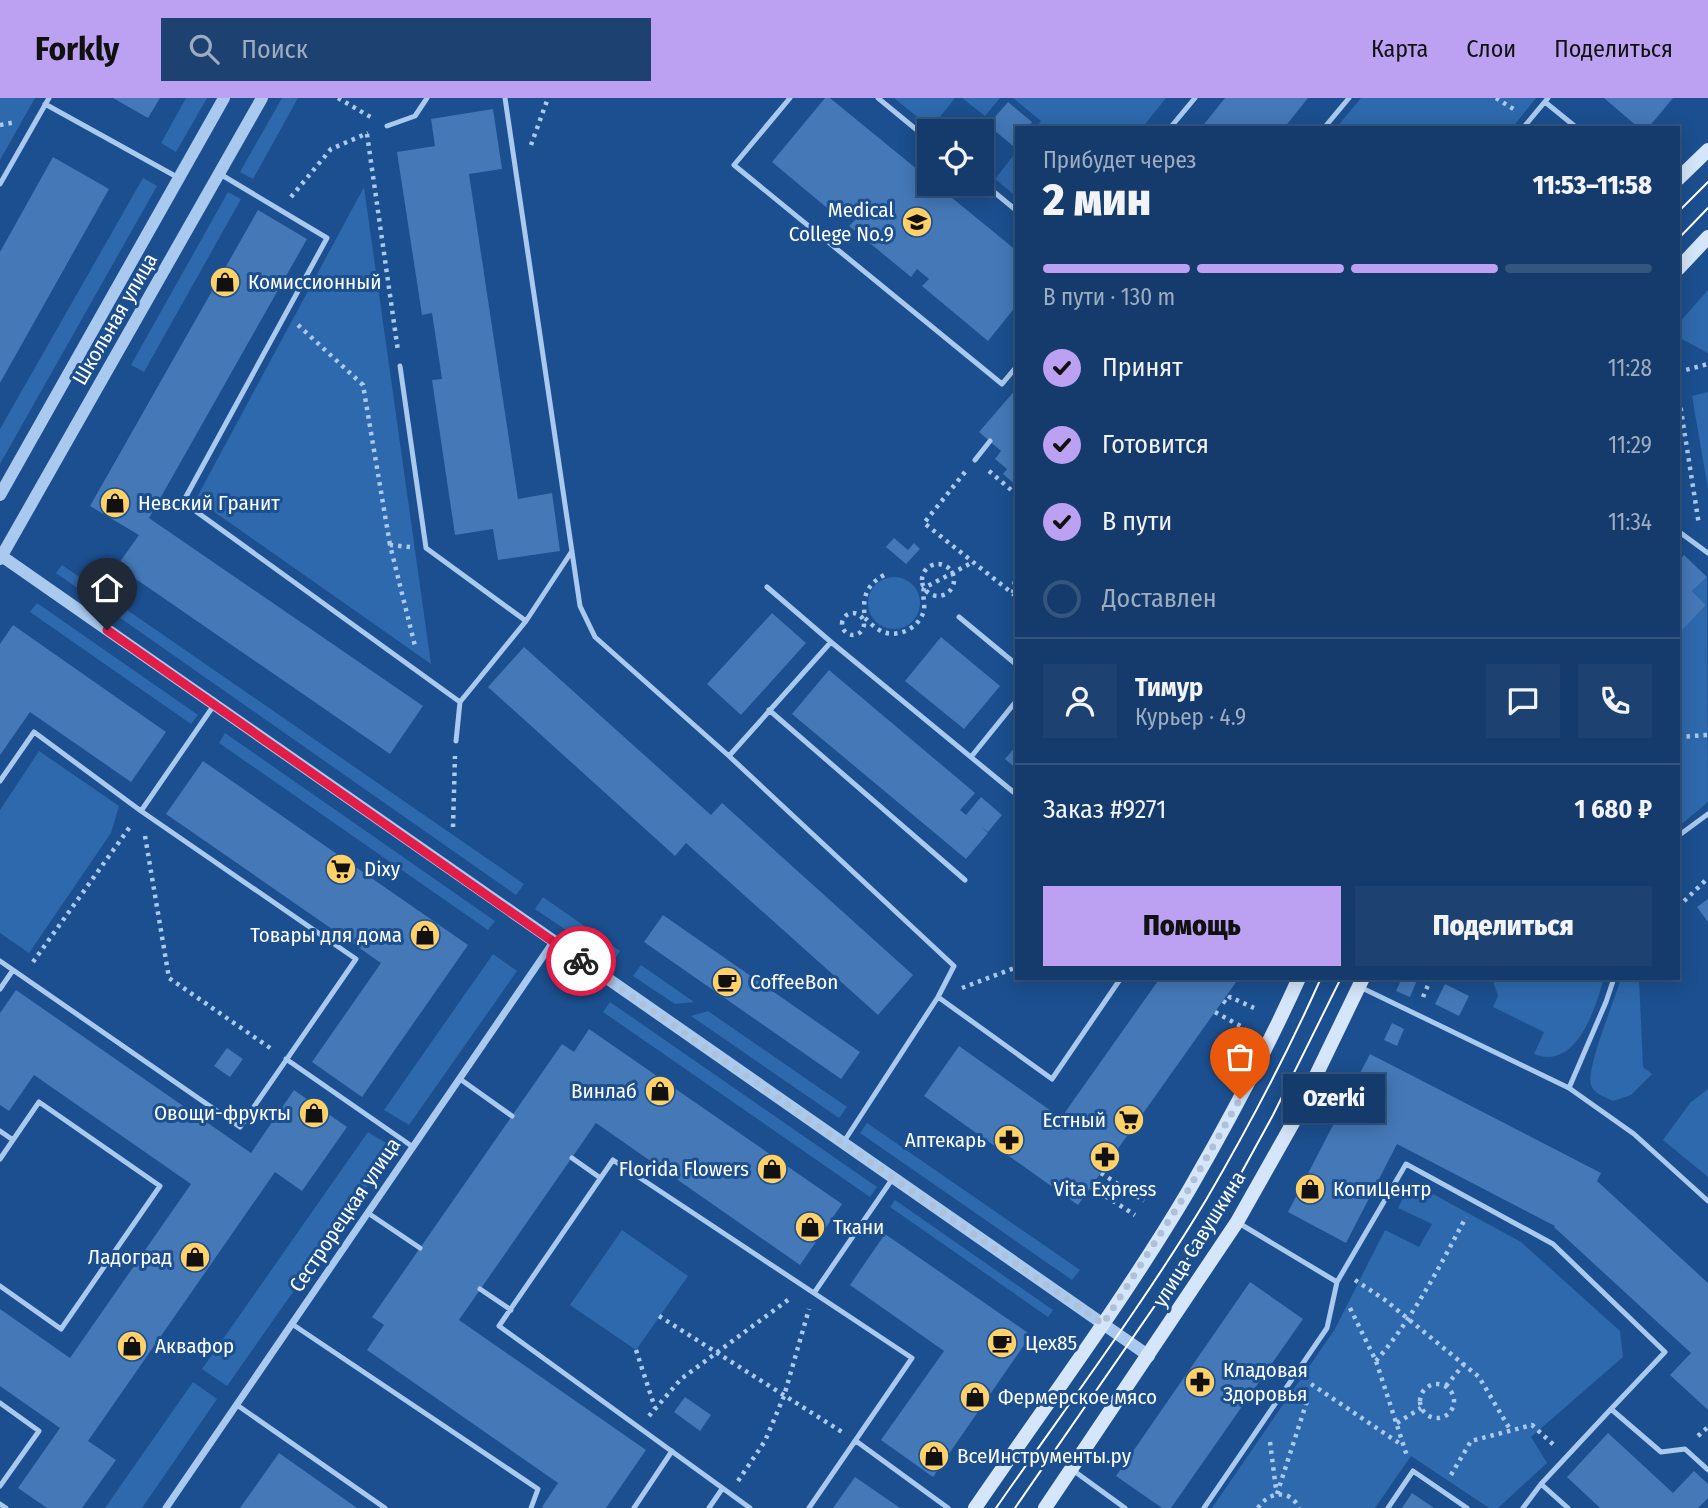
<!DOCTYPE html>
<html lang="ru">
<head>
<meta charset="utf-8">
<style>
  :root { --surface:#143b6b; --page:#1d4271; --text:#f1f3f6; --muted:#9dadc1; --line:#33557e; --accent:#bca0f2 }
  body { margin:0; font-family:"Fira Sans Condensed",sans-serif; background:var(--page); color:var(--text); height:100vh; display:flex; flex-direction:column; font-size:26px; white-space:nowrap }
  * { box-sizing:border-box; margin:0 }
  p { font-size:23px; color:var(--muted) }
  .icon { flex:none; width:38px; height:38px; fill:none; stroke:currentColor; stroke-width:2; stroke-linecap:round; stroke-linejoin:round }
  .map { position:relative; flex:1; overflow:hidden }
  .panel { position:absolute; left:1015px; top:28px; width:665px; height:854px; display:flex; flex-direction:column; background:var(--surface); border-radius:0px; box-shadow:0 4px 18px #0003,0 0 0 2px var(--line) }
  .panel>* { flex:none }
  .buttons { position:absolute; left:917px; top:21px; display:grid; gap:14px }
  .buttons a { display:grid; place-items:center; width:77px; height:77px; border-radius:0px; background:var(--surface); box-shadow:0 4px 18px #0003,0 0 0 2px var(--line); font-size:35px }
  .pin { position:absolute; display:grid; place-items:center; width:60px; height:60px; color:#fff; margin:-72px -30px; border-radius:50% 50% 50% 0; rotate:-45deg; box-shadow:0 0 7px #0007 }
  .pin .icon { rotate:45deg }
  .courier { position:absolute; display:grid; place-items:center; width:70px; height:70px; margin:-35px; border:5px solid #e11d48; border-radius:50%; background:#fff; color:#222; box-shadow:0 2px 9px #0007 }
  .bubble { position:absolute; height:49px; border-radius:0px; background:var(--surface); box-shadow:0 4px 18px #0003,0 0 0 2px var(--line); font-size:23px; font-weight:800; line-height:49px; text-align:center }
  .overview em { font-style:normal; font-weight:800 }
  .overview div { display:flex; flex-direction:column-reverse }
  .overview { display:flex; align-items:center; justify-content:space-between; height:119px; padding:0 28px }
  h1 { font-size:46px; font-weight:800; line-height:52px }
  .bar { display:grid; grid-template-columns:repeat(4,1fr); gap:10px 7px; align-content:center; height:84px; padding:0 28px }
  .bar i { height:9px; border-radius:5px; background:var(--line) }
  .bar .current { background:var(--accent) }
  .bar p { grid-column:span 4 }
  .line { display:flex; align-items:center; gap:18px; padding:0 28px; border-top:2px solid var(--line) }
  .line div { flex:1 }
  .round { display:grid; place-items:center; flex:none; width:74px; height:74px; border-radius:0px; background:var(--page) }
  ol { padding:0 28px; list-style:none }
  li { display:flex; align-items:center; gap:21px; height:77px }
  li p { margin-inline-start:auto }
  li .icon { padding:7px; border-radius:50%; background:var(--accent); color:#111; stroke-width:4 }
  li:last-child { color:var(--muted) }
  li i { width:38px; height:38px; border:4px solid var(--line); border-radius:50% }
  .action { display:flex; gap:14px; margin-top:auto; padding:14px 28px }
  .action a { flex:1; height:80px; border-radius:0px; background:var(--accent); color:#111; font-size:28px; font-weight:800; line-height:80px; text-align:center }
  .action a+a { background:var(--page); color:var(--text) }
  header { display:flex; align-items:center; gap:42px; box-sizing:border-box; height:98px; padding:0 35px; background:var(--accent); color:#111 }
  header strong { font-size:33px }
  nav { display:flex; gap:38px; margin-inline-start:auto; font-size:24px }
  .search { width:490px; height:63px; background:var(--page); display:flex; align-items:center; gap:18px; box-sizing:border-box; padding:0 24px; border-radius:0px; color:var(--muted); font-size:26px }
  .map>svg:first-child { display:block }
  .green { fill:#2e69ad }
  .building { fill:#4478b7 }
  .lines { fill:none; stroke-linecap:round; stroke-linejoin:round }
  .path { stroke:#a9c9ee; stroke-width:4.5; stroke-dasharray:3.5 5; stroke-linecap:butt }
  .service { stroke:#a9c9ee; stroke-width:5 }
  .minor { stroke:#a9c9ee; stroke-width:7 }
  .tertiary { stroke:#a9c9ee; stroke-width:12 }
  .secondary { stroke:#d6e6fa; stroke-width:14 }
  .tram { stroke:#fff; stroke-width:2 }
  .done { stroke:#afc1d8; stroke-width:7; stroke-dasharray:0 12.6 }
  .route { stroke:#e11d48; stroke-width:9 }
  .labels { text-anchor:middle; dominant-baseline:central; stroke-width:6; stroke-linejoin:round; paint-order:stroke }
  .poi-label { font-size:21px; fill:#fff; stroke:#1b4f8f; text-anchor:start }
  .street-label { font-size:21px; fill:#fff; stroke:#1b4f8f }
</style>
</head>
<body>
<header>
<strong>Forkly</strong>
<div class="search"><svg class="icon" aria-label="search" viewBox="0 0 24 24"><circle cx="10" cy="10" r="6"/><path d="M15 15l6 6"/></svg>Поиск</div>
<nav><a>Карта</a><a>Слои</a><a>Поделиться</a></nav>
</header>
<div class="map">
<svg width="1708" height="1410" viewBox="0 0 1708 1410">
  <rect width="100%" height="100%" fill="#1b4f8f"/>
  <path class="green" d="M0,0H35L0,62Z
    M186,0H207L176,54L161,45Z
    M282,0H298L253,81L240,74Z
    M894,0H955L931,30Z
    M962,0H1000L985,18Z
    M1013,0H1166L1142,30H1036L1041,23Z
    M1361,0H1536L1512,30H1336Z
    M1017,53V99L995,81Z
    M143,80L157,88L0,366V331Z
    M364,89L431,566L196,401Z
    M228,94L241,101L144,274L131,267Z
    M1708,192V255L1678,239V226Z
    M1708,294V391L1692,298Z
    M62,467L524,786L516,797L56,475Z
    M868 505a26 26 0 1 1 52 0a26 26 0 1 1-52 0Z
    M1707,479L1708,704L1678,729V528L1682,531L1706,507L1692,493Z
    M37,505L198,617L191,626L30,514Z
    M225,635L495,823L488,832L219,645Z
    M39,653L119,708L111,735L29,855L0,835V712Z
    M543,799L620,853L613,864L535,811Z
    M493,856L517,873L409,1027L384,1012Z
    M641,867L694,904L675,906L633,878Z
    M1492,880H1604C1595,912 1576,973 1534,956L1544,934L1493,909L1498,898Z
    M1621,880H1639L1643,969L1652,976L1631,997L1613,1003C1605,999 1594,996 1591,987C1586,969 1615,902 1621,880Z
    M610,904L877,1089L870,1099L603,914Z
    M708,913L847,1009L839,1020L691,918Z
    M1708,991V1079L1663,1042L1690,1005Z
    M867,1025L1080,1172L1072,1182L860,1035Z
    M368,1034L394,1050L227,1288L202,1271Z
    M1411,1084L1521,1144L1620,1233L1623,1259L1531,1339L1547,1365L1498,1410H1489L1411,1358L1375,1410H1212L1335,1231L1385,1132L1419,1149L1432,1126L1398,1110Z
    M895,1102L1053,1212L1048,1219L890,1109Z
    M622,1132L688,1178L636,1252L570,1207Z
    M193,1284L217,1301L142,1410H105Z"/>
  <path class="building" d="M113,0H160L148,20Z
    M825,0H830L929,81V86H935L1017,153V207L988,243L922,188L929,181L917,171L911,179L849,128L856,121L844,111L838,119L772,64Z
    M1225,0H1308L1284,30H1201Z
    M1604,0H1673L1648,30H1639Z
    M1008,4L1032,24L1028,30H1017V43L1013,48L988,27Z
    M493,11L502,71L469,76L518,401L552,395L560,453L498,462L493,431L455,437L432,282L442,281L432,215L422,217L397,54L435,48L431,21Z
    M53,59L109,91L0,285V154Z
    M258,112L307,141L149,420L423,608L390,656L117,468L139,437L90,408Z
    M1017,290V388L1003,376L1007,371L995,361L1001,353L979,334Z
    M894,440L908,452L914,445L920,451L906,466L886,449Z
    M1684,457L1707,479L1692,493L1706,507L1682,532L1678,528V463Z
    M772,515L806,545L741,617L707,586Z
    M13,527L166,634L131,684L30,614L0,657V546Z
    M941,539L1000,588L964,631L905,583Z
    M524,549L711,717L722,705L913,877L878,917L686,745L675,758L488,589Z
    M829,572L975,695L960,712L966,717L981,699L1002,717L988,734L981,729L988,735L966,761L792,616Z
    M1017,647V671L1005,661Z
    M203,663L468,847L362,999L312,964L381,865L166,716Z
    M1708,801V824L1697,809Z
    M663,817L860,954L841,981L644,844Z
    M1160,880H1239L1078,1107L924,998L959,948L1061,1020Z
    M1402,880H1418L1410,899L1396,893Z
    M1445,886L1469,898L1459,918L1435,906Z
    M16,892L251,1055L294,992L347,1029L302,1093L275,1074L88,1343L116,1362L82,1410H47L18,1390L60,1330L0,1288V1211L70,1260L191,1086L34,977L9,1013L0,1007V915Z
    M1392,925L1404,931L1397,948L1384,942Z
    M589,931L842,1106L800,1167L596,1025L459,1222L646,1352L606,1410H544L542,1409L558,1385L367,1252L384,1227L372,1219L420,1150L562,946L574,954Z
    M227,950L243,961L230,979L214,968Z
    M1370,956L1601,1075L1597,1083L1708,1185V1312L1670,1277L1691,1255L1554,1129L1555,1128L1397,1046L1346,1145L1288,1114Z
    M885,1136L1031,1237L933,1379L881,1342L944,1253L850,1187Z
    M1250,1184L1303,1221L1171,1410H1162L1116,1378Z
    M685,1299L711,1317L700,1333L674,1314Z
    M1608,1335L1673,1395L1694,1373L1708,1386V1400L1698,1410H1600L1567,1379Z
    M279,1355L357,1410H240Z
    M855,1379L900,1410H833Z
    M1412,1395L1434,1410H1402Z"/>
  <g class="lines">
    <path class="path" d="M338,0L374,21
      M1496,0L1515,12
      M0,27L16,24
      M367,36L398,253
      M531,47L548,0
      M291,99L331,51L368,35
      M298,227L363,287L390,447
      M1678,274L1708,266
      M1678,293L1699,427
      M989,373L1017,397
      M965,374L924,425L1017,499
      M410,449L390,447L415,548
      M922 482a16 16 0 1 1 32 0a16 16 0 1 1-32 0Z
      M884,477C866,487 862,500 865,520C870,525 876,531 883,534C900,540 920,529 924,512C925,504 922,497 924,490L973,464
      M1013,495L1017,469
      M842 526a11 11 0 1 1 22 0a11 11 0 1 1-22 0Z
      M1678,639L1708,637
      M453,729L455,658
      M145,738L169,880L273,952
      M1678,809L1708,780
      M33,864L132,726
      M962,890L1017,869
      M1423,899L1431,880
      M1223,903L1226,905L1230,899L1254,910
      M1215,914L1244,930
      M1101,1075L1144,1103
      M1091,1089L1135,1117
      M1355,1182L1385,1202L1479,1279L1511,1333
      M1350,1210L1376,1263L1407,1358
      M659,1218L842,1334
      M636,1252L655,1310
      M1376,1263C1413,1220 1439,1170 1466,1119
      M1420 1303a17 17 0 1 1 34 0a17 17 0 1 1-34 0Z
      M1311,1286L1402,1347
      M1446,1288L1464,1266
      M649,1318L681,1281L792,1199
      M1397,1325L1421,1310
      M1698,1338L1708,1329
      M1270,1344L1276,1391
      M1451,1377L1471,1343L1532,1327L1556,1349
      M738,1383L765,1343L784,1298L809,1211
      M1277,1396L1307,1303L1304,1296
      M1258,1410C1268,1394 1290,1390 1299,1410"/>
    <path class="service" d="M505,0L580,508L595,539L729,658L954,868L938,899
      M790,0L734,67L1002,286L1017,268
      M878,0L929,42
      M1545,4L1577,30
      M45,6L177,79
      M387,28L415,18L427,0
      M1170,30L1195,0
      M1324,30L1349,0
      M1523,30L1548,0
      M220,76L327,140L183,404L460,604L456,643
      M982,84L1017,113
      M0,86L49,0
      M400,268L426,450L526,523
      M975,362L990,343
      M1678,433L1708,455
      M767,489L831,544
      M959,519L1017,567
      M460,604L526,523L572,453
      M769,612L965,782
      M729,658L831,544L1017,697
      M971,659L1017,602
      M0,683L34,634L141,713L214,607
      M1678,738L1708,716
      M0,863L240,1029L356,861L141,713
      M1360,889L1569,990L1634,1036L1708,1103
      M0,891L13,872
      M286,961L413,1049
      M460,981L512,1018
      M1569,990L1606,904L1614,880
      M0,1033L13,1042L39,1004L160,1088L61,1231L0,1188
      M843,1045L938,899L1052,981L1121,880
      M572,1060L599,1079
      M0,1061L13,1042
      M368,1115L420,1150
      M1237,1124L1337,1184
      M480,1191L511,1212
      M814,1195L893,1080
      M292,1226L538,1391L531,1410
      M0,1305L39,1333L0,1388
      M237,1307L385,1410
      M856,1343L948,1410
      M1074,1373L1125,1410
      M1541,1386L1568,1410
      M0,1406L6,1410
      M634,1410L672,1353
      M709,1410L722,1391
      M750,1410L499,1228L613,1062L912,1260L809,1410
      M1204,1410L1327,1230L1337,1184L1406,1066L1553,1146L1665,1254L1611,1311L1661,1354L1685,1351L1708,1372
      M1388,1410L1413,1373L1467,1410
      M1523,1410L1541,1386L1611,1311"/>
    <path class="minor" d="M166,1410L553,844"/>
    <path class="tertiary" d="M0,397L224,0
      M0,457L1149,1258
      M0,461L262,0"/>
    <path class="secondary" d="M1678,81L1708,52
      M1678,171L1708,139
      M975,1410C1047,1305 1124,1202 1189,1092C1229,1023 1266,953 1299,880
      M1045,1410L1237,1124L1294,1023L1363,880"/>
    <path class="tram" d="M1678,114L1708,84
      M1678,141L1708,110
      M996,1410C1067,1308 1142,1208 1206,1102C1248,1030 1287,956 1321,880
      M1015,1410L1221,1112L1273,1017L1341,880"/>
  </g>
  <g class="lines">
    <path class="done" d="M581,863L1103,1226L1187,1094L1240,1001"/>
    <path class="route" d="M107,532L581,863"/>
  </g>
  <defs>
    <g id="university-disc" transform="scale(1.575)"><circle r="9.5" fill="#ffd166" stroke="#1b4f8f"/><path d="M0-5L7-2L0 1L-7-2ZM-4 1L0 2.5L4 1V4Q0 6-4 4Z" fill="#111"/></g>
    <g id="shop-disc" transform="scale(1.575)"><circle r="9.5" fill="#ffd166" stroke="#1b4f8f"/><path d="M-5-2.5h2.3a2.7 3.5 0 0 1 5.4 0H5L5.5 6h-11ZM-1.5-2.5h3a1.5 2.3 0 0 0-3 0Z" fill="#111"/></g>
    <g id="supermarket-disc" transform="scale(1.575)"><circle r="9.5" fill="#ffd166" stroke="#1b4f8f"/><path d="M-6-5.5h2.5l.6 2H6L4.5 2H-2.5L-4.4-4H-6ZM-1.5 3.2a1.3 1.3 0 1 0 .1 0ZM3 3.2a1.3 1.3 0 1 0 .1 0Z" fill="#111"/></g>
    <g id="cafe-disc" transform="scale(1.575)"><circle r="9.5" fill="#ffd166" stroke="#1b4f8f"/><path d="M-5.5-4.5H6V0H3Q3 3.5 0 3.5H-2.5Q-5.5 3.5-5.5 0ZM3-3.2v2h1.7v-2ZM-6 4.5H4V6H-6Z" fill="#111"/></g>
    <g id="pharmacy-disc" transform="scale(1.575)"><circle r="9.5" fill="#ffd166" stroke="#1b4f8f"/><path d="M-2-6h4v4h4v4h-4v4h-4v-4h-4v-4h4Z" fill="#111"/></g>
  </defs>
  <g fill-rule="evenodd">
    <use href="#university-disc" x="917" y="124"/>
    <use href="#shop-disc" x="225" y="184"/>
    <use href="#shop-disc" x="115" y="405"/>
    <use href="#supermarket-disc" x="341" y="771"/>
    <use href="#shop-disc" x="425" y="837"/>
    <use href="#cafe-disc" x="727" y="884"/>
    <use href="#shop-disc" x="660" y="993"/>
    <use href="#shop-disc" x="314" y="1015"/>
    <use href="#supermarket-disc" x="1129" y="1022"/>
    <use href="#pharmacy-disc" x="1009" y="1042"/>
    <use href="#pharmacy-disc" x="1105" y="1059"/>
    <use href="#shop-disc" x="772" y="1071"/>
    <use href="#shop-disc" x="1310" y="1091"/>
    <use href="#shop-disc" x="810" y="1129"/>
    <use href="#shop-disc" x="195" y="1159"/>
    <use href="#cafe-disc" x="1002" y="1245"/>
    <use href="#shop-disc" x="132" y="1248"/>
    <use href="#pharmacy-disc" x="1200" y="1284"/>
    <use href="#shop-disc" x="975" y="1299"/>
    <use href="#shop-disc" x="934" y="1358"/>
  </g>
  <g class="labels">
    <g class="poi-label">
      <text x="894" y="112" text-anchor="end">Medical<tspan x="894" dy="24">College No.9</tspan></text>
      <text x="248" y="184">Комиссионный</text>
      <text x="138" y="405">Невский Гранит</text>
      <text x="364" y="771">Dixy</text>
      <text x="402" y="837" text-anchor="end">Товары для дома</text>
      <text x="750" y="884">CoffeeBon</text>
      <text x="637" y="993" text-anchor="end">Винлаб</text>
      <text x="291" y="1015" text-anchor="end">Овощи-фрукты</text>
      <text x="1106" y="1022" text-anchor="end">Естный</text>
      <text x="986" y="1042" text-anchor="end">Аптекарь</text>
      <text x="749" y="1071" text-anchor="end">Florida Flowers</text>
      <text x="1105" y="1091" text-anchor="middle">Vita Express</text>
      <text x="1333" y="1091">КопиЦентр</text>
      <text x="833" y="1129">Ткани</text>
      <text x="172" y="1159" text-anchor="end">Ладоград</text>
      <text x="1025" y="1245">Цех85</text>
      <text x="155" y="1248">Аквафор</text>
      <text x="1223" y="1272">Кладовая<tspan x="1223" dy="24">Здоровья</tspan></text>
      <text x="998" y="1299">Фермерское мясо</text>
      <text x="957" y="1358">ВсеИнструменты.ру</text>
    </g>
    <g class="street-label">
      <text transform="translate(115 221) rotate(-60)">Школьная улица</text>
      <text transform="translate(345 1117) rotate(-56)">Сестрорецкая улица</text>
      <text transform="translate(1199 1141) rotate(-58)">улица Савушкина</text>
    </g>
  </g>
</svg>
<div class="buttons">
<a><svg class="icon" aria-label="locate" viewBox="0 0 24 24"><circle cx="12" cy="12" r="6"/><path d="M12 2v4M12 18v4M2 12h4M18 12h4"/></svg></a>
</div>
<div class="pin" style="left:1240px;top:1001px;background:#ea580c"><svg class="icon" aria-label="bag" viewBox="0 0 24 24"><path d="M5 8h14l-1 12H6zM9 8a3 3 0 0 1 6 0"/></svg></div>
<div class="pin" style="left:107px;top:532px;background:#1f2937"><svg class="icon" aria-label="home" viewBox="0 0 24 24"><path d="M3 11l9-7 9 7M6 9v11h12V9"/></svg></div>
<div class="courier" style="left:581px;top:863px"><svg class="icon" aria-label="bike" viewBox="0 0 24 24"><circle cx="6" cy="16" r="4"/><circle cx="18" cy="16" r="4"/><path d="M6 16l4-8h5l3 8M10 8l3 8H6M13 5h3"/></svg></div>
<div class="bubble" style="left:1283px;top:976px;width:102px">Ozerki</div>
<section class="panel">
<div class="overview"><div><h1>2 мин</h1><p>Прибудет через</p></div><em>11:53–11:58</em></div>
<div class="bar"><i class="current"></i><i class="current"></i><i class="current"></i><i></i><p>В пути · 130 m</p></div>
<ol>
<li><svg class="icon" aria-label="check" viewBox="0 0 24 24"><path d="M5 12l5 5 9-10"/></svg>Принят<p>11:28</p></li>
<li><svg class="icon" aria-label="check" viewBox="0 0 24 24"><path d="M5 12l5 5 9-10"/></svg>Готовится<p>11:29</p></li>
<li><svg class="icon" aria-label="check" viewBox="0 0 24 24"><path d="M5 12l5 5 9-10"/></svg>В пути<p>11:34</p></li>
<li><i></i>Доставлен</li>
</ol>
<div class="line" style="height:126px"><a class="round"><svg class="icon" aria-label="person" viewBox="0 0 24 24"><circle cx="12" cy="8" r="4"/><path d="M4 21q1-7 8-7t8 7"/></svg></a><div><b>Тимур</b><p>Курьер · 4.9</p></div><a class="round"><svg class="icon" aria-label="chat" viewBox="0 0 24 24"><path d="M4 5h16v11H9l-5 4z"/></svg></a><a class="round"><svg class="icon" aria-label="phone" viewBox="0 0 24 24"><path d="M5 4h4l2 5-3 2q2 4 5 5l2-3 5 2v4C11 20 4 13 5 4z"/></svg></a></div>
<div class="line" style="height:91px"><div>Заказ #9271</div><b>1 680 ₽</b></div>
<div class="action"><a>Помощь</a><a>Поделиться</a></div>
</section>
</div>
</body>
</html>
